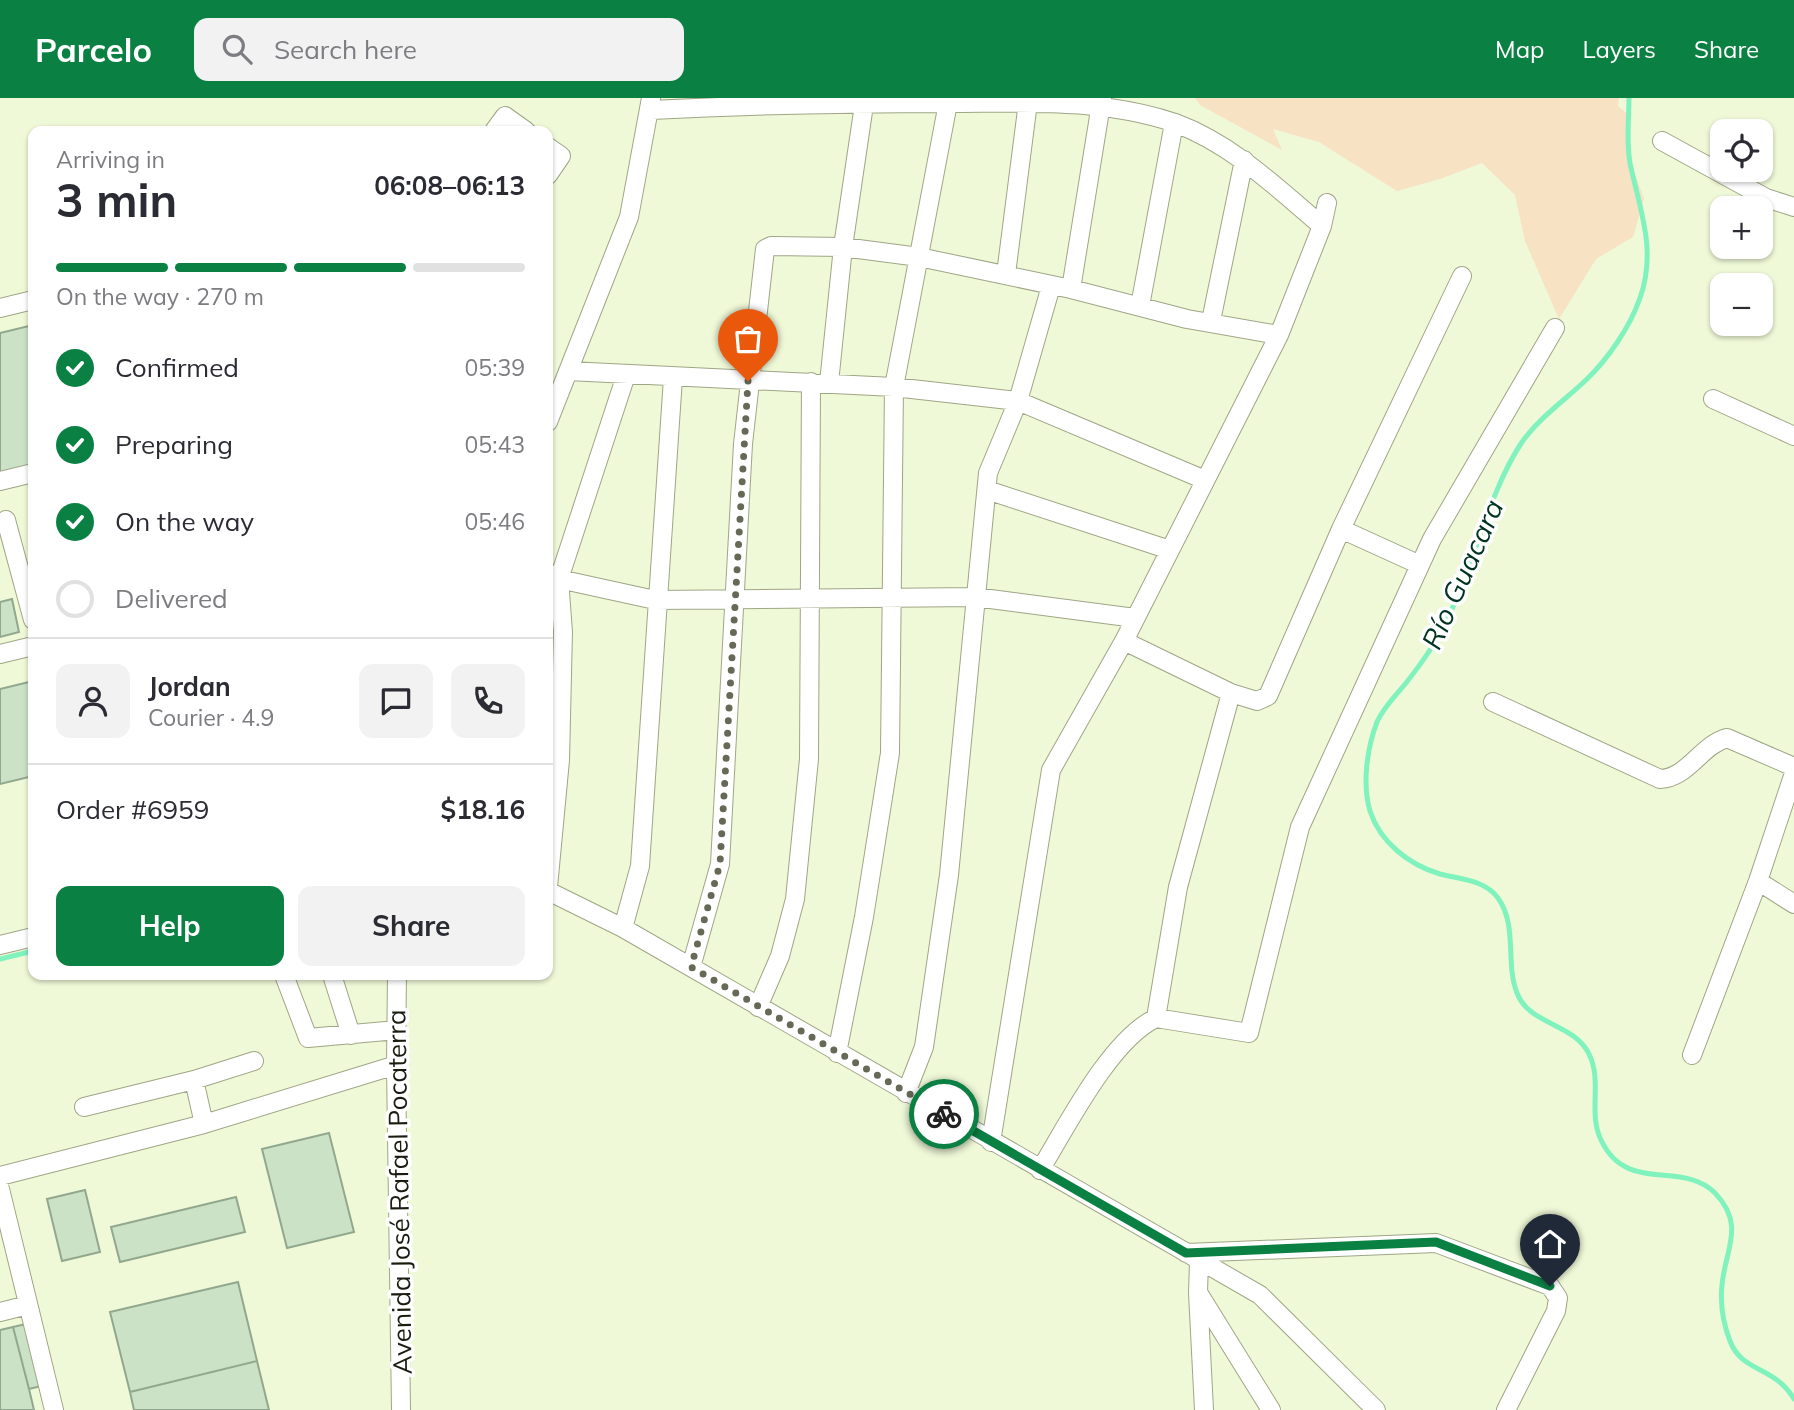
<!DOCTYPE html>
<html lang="en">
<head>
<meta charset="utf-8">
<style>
  :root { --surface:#fff; --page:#f2f2f3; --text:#2b2b33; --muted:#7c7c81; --line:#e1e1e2; --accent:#0b8043 }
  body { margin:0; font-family:Mulish,sans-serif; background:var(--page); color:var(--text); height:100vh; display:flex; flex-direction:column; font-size:26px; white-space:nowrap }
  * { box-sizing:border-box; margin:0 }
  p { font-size:23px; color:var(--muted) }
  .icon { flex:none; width:38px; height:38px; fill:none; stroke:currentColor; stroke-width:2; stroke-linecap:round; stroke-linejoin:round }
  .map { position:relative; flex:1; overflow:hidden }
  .side { position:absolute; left:28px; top:28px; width:525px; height:854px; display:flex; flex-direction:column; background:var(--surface); border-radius:14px; box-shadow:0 2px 5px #0004 }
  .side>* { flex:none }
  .controls { position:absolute; left:1710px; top:21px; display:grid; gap:14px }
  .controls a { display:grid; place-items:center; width:63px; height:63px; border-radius:14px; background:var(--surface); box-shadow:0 2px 5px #0004; font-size:35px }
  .pin { position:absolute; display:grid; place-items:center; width:60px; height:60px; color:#fff; margin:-72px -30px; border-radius:50% 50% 50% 0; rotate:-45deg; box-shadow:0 0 7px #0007 }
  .pin .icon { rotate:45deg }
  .courier { position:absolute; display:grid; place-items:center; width:70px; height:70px; margin:-35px; border:5px solid #0b8043; border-radius:50%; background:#fff; color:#222; box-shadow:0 2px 9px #0007 }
  .summary em { font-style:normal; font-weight:700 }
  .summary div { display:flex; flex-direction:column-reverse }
  .summary { display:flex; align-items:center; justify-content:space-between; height:119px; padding:0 28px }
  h1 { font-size:46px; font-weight:700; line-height:52px }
  .bar { display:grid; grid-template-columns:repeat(4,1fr); gap:10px 7px; align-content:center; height:84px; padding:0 28px }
  .bar i { height:9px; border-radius:5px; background:var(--line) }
  .bar .selected { background:var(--accent) }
  .bar p { grid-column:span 4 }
  .line { display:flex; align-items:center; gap:18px; padding:0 28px; border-top:2px solid var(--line) }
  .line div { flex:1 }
  .round { display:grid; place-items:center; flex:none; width:74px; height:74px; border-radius:14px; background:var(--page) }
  ol { padding:0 28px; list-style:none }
  li { display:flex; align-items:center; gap:21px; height:77px }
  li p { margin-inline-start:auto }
  li .icon { padding:7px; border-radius:50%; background:var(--accent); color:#fff; stroke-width:4 }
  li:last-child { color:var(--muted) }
  li i { width:38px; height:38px; border:4px solid var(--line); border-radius:50% }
  .action { display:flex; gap:14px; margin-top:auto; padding:14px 28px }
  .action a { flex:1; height:80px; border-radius:14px; background:var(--accent); color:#fff; font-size:28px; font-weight:700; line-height:80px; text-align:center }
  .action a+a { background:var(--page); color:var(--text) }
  header { display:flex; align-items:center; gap:42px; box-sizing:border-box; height:98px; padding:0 35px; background:var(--accent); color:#fff }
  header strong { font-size:33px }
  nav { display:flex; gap:38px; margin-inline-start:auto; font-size:24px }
  .search { width:490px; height:63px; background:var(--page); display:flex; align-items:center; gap:18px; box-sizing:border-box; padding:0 24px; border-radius:14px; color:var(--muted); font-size:26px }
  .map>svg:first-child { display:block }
  .green { fill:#f7e2c4 }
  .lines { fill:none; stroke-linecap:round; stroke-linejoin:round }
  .stream { stroke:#80f2be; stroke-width:5 }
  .building { fill:#cbe2c6; stroke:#92a88e; stroke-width:2 }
  .minor-casing { stroke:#9ea686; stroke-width:20 }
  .minor { stroke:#fff; stroke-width:18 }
  .done { stroke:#656956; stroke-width:7; stroke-dasharray:0 12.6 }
  .route { stroke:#0b8043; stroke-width:9 }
  .labels { text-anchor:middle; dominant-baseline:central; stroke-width:7; stroke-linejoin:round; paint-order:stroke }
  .street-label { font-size:26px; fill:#1a1c10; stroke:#fff }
  .water-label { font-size:28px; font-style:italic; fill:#003320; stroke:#fff }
</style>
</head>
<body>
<header>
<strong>Parcelo</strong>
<div class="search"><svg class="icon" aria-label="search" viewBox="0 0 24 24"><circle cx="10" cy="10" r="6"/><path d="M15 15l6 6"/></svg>Search here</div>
<nav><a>Map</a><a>Layers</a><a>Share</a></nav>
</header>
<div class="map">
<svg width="1794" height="1312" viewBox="0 0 1794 1312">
  <rect width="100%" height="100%" fill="#eff8d7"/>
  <path class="green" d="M1195,0H1619L1618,8L1630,18V62L1644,101L1633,139L1596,161L1559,221L1525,143L1515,97L1482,65L1440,81L1397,93L1319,44L1273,31L1282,52L1200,7Z"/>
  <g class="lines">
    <path class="stream" d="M1629,0C1629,22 1626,43 1630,65C1640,113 1657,152 1640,200C1630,229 1608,261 1586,282C1565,302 1539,320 1522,344C1488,395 1474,468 1446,524C1435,547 1421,566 1406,585C1396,597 1383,610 1377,624C1367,650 1362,686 1370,713C1380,744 1409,767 1440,776C1460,781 1485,782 1498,800C1518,828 1505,865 1517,895C1529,927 1574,925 1589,956C1603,984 1587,1016 1602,1044C1628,1096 1682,1062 1715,1095C1746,1127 1725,1152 1722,1187C1720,1206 1723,1225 1730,1243C1742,1275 1774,1267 1794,1301
      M0,861L33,853"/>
  </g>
  <path class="building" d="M33,227V371L0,378V235Z
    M12,501L19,534L0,539V504Z
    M33,583V678L0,686V591Z
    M329,1035L354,1134L287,1150L262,1051Z
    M85,1092L100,1154L62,1163L47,1101Z
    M236,1099L245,1134L120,1164L111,1129Z
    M238,1184L257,1263L130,1294L110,1214Z
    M30,1225L45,1287L29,1291L13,1229Z
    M13,1229L29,1291L34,1312H0V1232Z
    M257,1263L269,1312H134L130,1294Z"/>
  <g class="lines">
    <g class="minor-casing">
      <path id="minor" d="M651,12C750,7 849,5 948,5C1025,5 1101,0 1175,25C1232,46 1276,89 1322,128
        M494,33L505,18L526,33
        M1662,43L1766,100L1794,109
        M548,49L561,58L548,77
        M1006,176L1028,4
        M1071,191L1102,0
        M1140,208L1174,25
        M0,210L33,202
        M1211,223L1244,62
        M568,273L894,289L1018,303L1205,382
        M829,285L843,149L865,0
        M1713,301L1794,338
        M548,324L629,119L651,0
        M0,383L33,375
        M987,392L1170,452
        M6,422L33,522
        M1341,431L1420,467
        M548,475L559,481L655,502L975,499L1135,520
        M1124,543L1231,595L1257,603L1268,598L1341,431L1462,178
        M0,556L33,548
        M1493,604L1660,681C1688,680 1701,647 1727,640L1794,669
        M1758,783L1794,806
        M548,789L560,662L563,534L559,481L626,277
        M548,793L623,830L1260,1197L1376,1312
        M623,830L640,768L673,280
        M0,847L33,839
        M691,869L720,766L743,346L765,151L771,148L843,149L919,159L1071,191L1187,221L1279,237
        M284,877L308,940L397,932
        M332,877L351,937
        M397,877L396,967L401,1312
        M758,909L780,858L795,801L809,661L811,284
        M1156,920L1178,789L1231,595
        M837,955L864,819L890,655L894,289L948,5
        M1692,957L1758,783L1794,675
        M194,982L204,1026
        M906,995L924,949L949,777L988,375L1018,303L1051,188
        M84,1009L194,982L254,963
        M991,1044L1051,672L1124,543L1279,237L1322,128L1327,105
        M1040,1072C1067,1028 1110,942 1156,920L1249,935L1300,729L1432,441L1555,230
        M0,1078L204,1026L396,967
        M0,1091L54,1312
        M1186,1155L1436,1145L1550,1188L1558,1200L1556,1213L1506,1312
        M1199,1163L1198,1195L1204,1312
        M1199,1196L1271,1312
        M0,1214L28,1207"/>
    </g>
    <use href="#minor" class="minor"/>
  </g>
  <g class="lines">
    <path class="done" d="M748,283L720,766L691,869L944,1016"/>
    <path class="route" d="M944,1016L1186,1155L1436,1144L1550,1188"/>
  </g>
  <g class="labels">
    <g class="street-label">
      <text transform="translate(399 1094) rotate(-91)">Avenida José Rafael Pocaterra</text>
    </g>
    <g class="water-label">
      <text transform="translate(1462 476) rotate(-66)">Río Guacara</text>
    </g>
  </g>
</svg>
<div class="controls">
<a><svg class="icon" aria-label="locate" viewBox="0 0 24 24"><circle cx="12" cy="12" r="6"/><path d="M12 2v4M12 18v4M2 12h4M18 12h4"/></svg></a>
<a>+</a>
<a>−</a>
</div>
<div class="pin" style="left:748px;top:283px;background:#ea580c"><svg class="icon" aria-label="bag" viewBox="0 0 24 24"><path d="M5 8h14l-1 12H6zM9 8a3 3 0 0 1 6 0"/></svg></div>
<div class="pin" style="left:1550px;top:1188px;background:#1f2937"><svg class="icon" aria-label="home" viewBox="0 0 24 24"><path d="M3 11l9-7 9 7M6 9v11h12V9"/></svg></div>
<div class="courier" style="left:944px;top:1016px"><svg class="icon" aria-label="bike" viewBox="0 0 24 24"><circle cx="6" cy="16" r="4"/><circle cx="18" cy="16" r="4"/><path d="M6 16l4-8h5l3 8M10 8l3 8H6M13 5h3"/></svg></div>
<section class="side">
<div class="summary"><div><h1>3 min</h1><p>Arriving in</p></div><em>06:08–06:13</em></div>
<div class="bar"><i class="selected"></i><i class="selected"></i><i class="selected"></i><i></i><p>On the way · 270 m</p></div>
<ol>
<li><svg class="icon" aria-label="check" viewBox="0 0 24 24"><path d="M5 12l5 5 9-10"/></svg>Confirmed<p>05:39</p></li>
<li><svg class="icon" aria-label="check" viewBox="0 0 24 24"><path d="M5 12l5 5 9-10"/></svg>Preparing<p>05:43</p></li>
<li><svg class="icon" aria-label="check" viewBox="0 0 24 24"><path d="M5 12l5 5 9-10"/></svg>On the way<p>05:46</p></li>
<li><i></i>Delivered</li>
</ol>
<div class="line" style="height:126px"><a class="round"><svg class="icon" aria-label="person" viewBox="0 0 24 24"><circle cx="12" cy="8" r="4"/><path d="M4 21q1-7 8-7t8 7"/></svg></a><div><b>Jordan</b><p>Courier · 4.9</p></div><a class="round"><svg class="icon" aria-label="chat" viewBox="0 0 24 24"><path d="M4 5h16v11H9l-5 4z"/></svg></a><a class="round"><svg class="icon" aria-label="phone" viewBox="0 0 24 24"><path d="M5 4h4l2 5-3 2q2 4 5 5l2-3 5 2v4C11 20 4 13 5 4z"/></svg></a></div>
<div class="line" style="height:91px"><div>Order #6959</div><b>$18.16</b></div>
<div class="action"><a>Help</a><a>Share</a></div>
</section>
</div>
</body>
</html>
